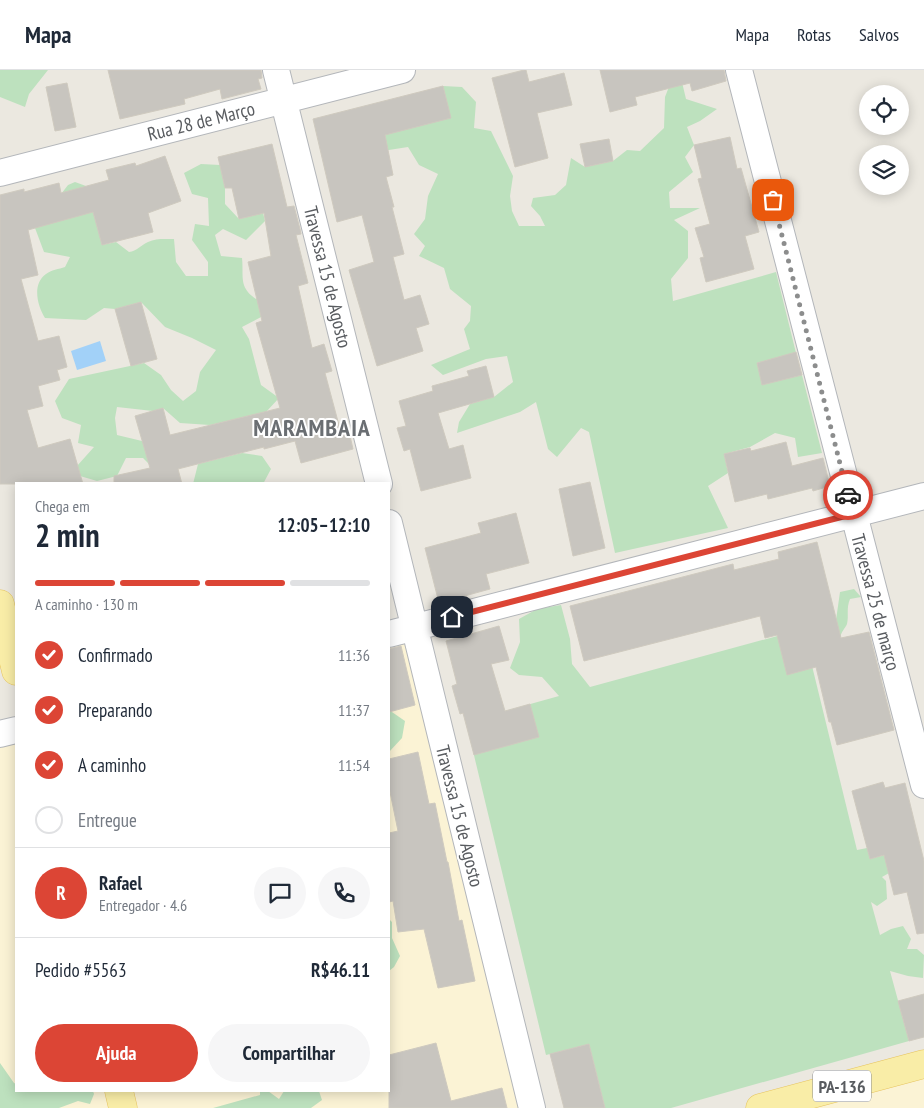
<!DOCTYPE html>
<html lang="pt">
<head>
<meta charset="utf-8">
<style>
  :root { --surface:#fff; --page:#f6f6f7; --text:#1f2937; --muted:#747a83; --line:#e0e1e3; --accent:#dc4535 }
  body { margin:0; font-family:"PT Sans Narrow",sans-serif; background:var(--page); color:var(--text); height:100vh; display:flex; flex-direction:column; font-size:19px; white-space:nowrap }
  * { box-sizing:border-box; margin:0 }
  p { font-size:16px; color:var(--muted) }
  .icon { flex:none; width:28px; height:28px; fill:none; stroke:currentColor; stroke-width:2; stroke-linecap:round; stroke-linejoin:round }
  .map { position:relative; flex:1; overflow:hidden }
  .sheet { position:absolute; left:15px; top:412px; width:375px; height:610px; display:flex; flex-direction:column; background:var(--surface); border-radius:0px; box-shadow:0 2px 12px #0003 }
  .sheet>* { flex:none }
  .tools { position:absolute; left:859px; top:15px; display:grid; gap:10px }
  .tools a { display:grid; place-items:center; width:50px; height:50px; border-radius:50%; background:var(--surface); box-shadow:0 2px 12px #0003; font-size:25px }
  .pin { position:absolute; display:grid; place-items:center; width:42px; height:42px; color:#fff; margin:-21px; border-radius:10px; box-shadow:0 2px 8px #0006 }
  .courier { position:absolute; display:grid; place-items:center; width:50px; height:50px; margin:-25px; border:4px solid #dc4535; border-radius:50%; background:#fff; color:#222; box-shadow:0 1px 6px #0007 }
  .headline em { font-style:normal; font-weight:700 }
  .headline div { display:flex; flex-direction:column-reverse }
  .headline { display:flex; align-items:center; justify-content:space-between; height:85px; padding:0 20px }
  h1 { font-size:32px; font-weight:700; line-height:38px }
  .bar { display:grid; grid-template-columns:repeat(4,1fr); gap:8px 5px; align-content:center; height:60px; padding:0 20px }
  .bar i { height:6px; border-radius:4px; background:var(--line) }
  .bar .selected { background:var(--accent) }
  .bar p { grid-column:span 4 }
  .line { display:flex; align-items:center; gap:12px; padding:0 20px; border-top:1px solid var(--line) }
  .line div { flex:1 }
  .round { display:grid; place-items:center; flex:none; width:52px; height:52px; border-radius:26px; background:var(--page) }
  ol { padding:0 20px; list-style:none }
  li { display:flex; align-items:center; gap:15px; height:55px }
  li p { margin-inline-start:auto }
  li .icon { padding:5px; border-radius:50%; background:var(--accent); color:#fff; stroke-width:4 }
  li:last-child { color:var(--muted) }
  li i { width:28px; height:28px; border:2px solid var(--line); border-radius:50% }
  .action { display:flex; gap:10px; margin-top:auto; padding:10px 20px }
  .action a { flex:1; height:58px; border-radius:30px; background:var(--accent); color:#fff; font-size:20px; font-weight:700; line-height:58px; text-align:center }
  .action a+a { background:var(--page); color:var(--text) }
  header { display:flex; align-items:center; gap:30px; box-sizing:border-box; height:70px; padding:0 25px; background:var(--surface); border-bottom:1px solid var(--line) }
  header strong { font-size:24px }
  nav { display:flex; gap:28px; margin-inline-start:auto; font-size:18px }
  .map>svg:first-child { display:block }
  .commercial { fill:#fbf3d5 }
  .green { fill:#bde1be }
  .water { fill:#a2d1f8 }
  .building { fill:#c8c5bf; stroke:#cfcabf }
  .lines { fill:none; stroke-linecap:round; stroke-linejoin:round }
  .minor-casing { stroke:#b3b6ba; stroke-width:28 }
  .primary-casing { stroke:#e6c35d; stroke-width:29 }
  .minor { stroke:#fff; stroke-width:26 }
  .primary { stroke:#f9eda7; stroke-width:28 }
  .done { stroke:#8c8d8d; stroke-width:5; stroke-dasharray:0 9 }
  .route { stroke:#dc4535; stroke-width:6 }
  .labels { text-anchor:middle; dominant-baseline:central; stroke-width:4; stroke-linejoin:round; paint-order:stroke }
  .shield { fill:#fff; stroke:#8b8d90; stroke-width:1 }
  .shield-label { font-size:18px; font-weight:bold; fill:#595c60 }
  .street-label { font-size:19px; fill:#595c60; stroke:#fff }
  .district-label { font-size:24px; font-weight:bold; letter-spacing:1px; fill:#6a6e72; stroke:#fff }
</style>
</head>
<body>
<header>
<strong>Mapa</strong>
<nav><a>Mapa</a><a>Rotas</a><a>Salvos</a></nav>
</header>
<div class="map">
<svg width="924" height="1038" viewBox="0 0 924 1038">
  <rect width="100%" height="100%" fill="#ebe8e0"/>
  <path class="commercial" d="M414,557L534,1038H0V663L16,659V1021H389V563Z
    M924,994V1038H760Z"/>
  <path class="green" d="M0,0H48L29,24L25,37L0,27Z
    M681,8L686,29L717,39L700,51L687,57L694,75L685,87L693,102L669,122L670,138H700L674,150L688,161V188L671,209L673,231L776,202L796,283L757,293L762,314L802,305L822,383L798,387L795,368L775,363L750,377L724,384L728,403L708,416L728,458L615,483L589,362L581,358L557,387L548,379L536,332L520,342L457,363L459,352L470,334L494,327L513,312L507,286L486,289L443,305L431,295L470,279L464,259L470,251L471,236L450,219L444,198L419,186L425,176L414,164L425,149L428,126L438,104L419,95L408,77L376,82L375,67L450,48L443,16L462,17L476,32L474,58L491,61L513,106L510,126L512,141L519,156H545L540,146L531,136L533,128L555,125L566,115L571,88L585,97L613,91L627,80L640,81L664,58L665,27L672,9Z
    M201,94L220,95L225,118V134L239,149L263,143L265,151L246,170L223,159L215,165L221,186L242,188C244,206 238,217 256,229L272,226L263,246L242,257L249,269L261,315L279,328L266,342L210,355L180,353L163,338L153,341L117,337L115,348L117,365L142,371L177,374L152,397L143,388H126L117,406L97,411L80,406L77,396L94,377L78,373L81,355L62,348L55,331L69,309L144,293L161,305L171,320L183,331L196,321L200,302L216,280L192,268L165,257L141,232L115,239L104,238L86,250L45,248C37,235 32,214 46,204C51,200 59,199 65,197L70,187L44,182L35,158L68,115L75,112L86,116L102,175L116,172L129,182C137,181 141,175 148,172C156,168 165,169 174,169L176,192L186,206H208V192L192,170L195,154L209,156L208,128L192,124L184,103Z
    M242,383L262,386L271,399L263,414H193L198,394Z
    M854,519L861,527L850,529C846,539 849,545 847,554C845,559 841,561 840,569L836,550L840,522Z
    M561,535L570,569L572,594L590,617L803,559L857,780L867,778L870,789L908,779L889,803L882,807L886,811L887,829L877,836L871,832L880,865L891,859L903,856L911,869L907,879H917L924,885L923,908L908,906L890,901L909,971L671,1038H605L589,974L546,985L466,652L559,626L542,607L519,605L510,598L520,572L519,549L537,539Z
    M389,640L405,651L402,668L389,682Z
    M389,849L392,852V868L400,886L394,897L389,901Z
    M0,993L14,1013L16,1014V1021H93L94,1024L90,1034L78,1031L59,1038H0Z
    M260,1021H268L279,1029L284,1021H319L322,1030L311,1038H213L260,1025Z"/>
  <path class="water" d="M100,271L106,291L77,300L71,281Z"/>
  <path class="building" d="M108,0H261L262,8L258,9L261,19L222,29L220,19L184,29L185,34L120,49Z
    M524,0H526L529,12L564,3L572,35L537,43L548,88L515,97L492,8Z
    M600,0H724L726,11L692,21L690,13L635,27L637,35L610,42Z
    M67,13L76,57L55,61L46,17Z
    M443,16L451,48L385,65L393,105L386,107L394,137H392L404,184L393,187L404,230L420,225L429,254L416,258L423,281L377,296L349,200L374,192L362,145L337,152L313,49Z
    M730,67L737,99L741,98L759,162L745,166L754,199L706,212L700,188L704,187L695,158L710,154L698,109L702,108L694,75Z
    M609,69L613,91L585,97L580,74Z
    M272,74L287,137L294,136L300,159L301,164L296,165L308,213L298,216L312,278L324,274L332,301L325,303L340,359L348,357L353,379L301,393L295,371L264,379V377L178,399L182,414H114V406L150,398L135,346L163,338L170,365L280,338L256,253L262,251L248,192L271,186L264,143L239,149L232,118H225L218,87Z
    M165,86L181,131L148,143L153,162L102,175L93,142L28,160L38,205L21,209L38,271L59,266L67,297L57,300L60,310L38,316L43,336L27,340L38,378L70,369L83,414H0V125L24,119V122L59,113L61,123L109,110L106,100L135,93L136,96Z
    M141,232L157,289L131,296L115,239Z
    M796,282L802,305L762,315L757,293Z
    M486,296L494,327L438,343L449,379L463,375L471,408L421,421L410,379L404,381L397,358L406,356L399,331L433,321L432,316L469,306L467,301Z
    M786,372L792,396L823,388L830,416L813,421L812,418L768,429L767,424L735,432L724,384L750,378L751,381Z
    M590,412L605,478L573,486L559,419Z
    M516,443L529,493L486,504L490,519L439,533L425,478L481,463L478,453Z
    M817,472L841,568L869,562L894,660L837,675L831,652H829L816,597L787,605L777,565L765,568L760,546L584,591L570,536L733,494L734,500L779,489L778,482Z
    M499,556L509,590L491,594L505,641L530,634L539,667L474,685L463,643L460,644L452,616L457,614L446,571Z
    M401,576L415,635L389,642V579Z
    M418,682L429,734L435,733L447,792H448L459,851L462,850L475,911L438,918L424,859L398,862L393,831L389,832V763L398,761L389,717V689Z
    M883,712L885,718L905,713L924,791V863L917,864L907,822L894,825L884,785L870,789L862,759L852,721Z
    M924,924V967L909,971L898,931Z
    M436,973L451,1031L502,1018L507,1038H389V985Z
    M589,974L605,1038H564L550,984Z"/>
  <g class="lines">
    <g class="minor-casing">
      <path id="minor" d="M276,0L379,414
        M739,0L924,715
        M0,103L402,0
        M389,453L532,1038
        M389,564L924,426
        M0,664L16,660"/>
    </g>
    <g class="primary-casing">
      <path id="primary" d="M0,534L16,601
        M119,1021L123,1038
        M760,1038L924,994"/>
    </g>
    <use href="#minor" class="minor"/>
    <use href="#primary" class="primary"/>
  </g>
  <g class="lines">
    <path class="done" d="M773,130L848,425"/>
    <path class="route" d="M452,547L853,444L848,425"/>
  </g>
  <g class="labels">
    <rect class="shield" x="813" y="1000.5" width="58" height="31" rx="4"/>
    <g class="shield-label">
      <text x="842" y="1016">PA-136</text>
    </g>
    <g class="street-label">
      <text transform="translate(201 51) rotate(-14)">Rua 28 de Março</text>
      <text transform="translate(328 207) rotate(76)">Travessa 15 de Agosto</text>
      <text transform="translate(876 532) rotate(75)">Travessa 25 de março</text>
      <text transform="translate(460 746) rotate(76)">Travessa 15 de Agosto</text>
    </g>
    <g class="district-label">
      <text x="312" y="357">MARAMBAIA</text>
    </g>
  </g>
</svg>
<div class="tools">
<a><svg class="icon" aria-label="locate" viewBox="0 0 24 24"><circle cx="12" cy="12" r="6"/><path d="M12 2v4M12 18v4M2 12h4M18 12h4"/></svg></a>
<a><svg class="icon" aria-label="layers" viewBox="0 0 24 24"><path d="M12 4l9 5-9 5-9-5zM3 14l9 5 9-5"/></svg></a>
</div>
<div class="pin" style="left:773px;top:130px;background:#ea580c"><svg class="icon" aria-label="bag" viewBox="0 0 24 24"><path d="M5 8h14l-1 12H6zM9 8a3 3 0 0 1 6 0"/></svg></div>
<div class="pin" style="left:452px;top:547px;background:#1f2937"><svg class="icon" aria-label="home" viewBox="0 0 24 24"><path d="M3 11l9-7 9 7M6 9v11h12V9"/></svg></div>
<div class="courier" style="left:848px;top:425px"><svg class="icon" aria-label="car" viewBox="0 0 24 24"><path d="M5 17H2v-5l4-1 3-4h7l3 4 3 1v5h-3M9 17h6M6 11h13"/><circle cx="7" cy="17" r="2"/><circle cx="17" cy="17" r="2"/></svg></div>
<section class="sheet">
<div class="headline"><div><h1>2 min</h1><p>Chega em</p></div><em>12:05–12:10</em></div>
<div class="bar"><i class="selected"></i><i class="selected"></i><i class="selected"></i><i></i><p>A caminho · 130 m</p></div>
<ol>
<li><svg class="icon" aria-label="check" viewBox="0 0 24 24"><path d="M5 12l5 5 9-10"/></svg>Confirmado<p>11:36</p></li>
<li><svg class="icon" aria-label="check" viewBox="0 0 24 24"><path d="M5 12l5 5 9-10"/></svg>Preparando<p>11:37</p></li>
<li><svg class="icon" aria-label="check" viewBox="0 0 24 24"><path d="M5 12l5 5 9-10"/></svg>A caminho<p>11:54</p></li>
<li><i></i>Entregue</li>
</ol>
<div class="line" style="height:90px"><b class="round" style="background:var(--accent);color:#fff">R</b><div><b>Rafael</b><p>Entregador · 4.6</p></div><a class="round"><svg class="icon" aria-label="chat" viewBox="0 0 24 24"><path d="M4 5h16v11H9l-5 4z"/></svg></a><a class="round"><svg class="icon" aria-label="phone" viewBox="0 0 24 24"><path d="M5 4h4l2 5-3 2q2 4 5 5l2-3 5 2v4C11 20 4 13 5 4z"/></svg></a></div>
<div class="line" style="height:65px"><div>Pedido #5563</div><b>R$46.11</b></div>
<div class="action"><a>Ajuda</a><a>Compartilhar</a></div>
</section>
</div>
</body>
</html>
